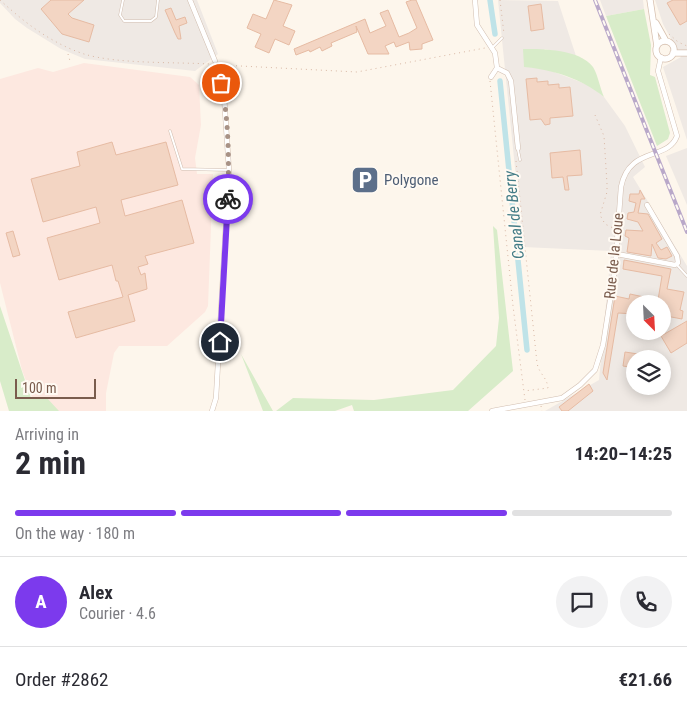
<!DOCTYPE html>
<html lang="en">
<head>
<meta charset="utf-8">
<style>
  :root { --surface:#fff; --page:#f2f2f3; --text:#2b2b33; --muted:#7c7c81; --line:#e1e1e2; --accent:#7c3aed }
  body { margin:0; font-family:"Roboto Condensed",sans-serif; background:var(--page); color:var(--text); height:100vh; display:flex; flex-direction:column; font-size:19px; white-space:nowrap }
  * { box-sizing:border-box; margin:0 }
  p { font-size:16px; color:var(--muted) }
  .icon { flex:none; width:28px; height:28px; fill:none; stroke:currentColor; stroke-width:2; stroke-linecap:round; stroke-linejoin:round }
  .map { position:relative; height:411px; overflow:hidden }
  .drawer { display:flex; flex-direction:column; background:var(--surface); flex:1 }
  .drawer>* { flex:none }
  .needle { width:32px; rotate:156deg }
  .controls { position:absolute; left:626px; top:295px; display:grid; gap:10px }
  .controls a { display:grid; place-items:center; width:45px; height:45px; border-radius:50%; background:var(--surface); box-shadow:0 2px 12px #0003; font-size:25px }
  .scale { position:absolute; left:15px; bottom:12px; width:81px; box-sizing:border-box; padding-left:5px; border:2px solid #7a5c4d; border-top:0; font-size:14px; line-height:18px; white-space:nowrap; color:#7a5c4d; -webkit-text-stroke:4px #fffaf3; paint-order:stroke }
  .pin { position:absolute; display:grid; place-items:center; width:42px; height:42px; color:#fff; margin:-21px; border:2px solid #fff; border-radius:50%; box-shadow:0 1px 5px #0007 }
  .courier { position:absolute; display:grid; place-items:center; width:50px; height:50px; margin:-25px; border:4px solid #7c3aed; border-radius:50%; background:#fff; color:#222; box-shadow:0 1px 6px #0007 }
  .headline em { font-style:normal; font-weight:700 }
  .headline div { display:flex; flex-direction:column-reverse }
  .headline { display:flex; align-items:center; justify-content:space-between; height:85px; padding:0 15px }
  h1 { font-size:32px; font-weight:700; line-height:38px }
  .bar { display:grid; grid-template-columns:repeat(4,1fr); gap:8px 5px; align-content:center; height:60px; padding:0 15px }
  .bar i { height:6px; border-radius:4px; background:var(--line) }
  .bar .active { background:var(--accent) }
  .bar p { grid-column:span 4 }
  .line { display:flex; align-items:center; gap:12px; padding:0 15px; border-top:1px solid var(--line) }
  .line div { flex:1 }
  .round { display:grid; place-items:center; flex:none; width:52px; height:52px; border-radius:26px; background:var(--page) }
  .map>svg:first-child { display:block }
  .commercial { fill:#fde8e0 }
  .industrial { fill:#efe9e4; fill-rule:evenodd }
  .green { fill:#d8ecc9 }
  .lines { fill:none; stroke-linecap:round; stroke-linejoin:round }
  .canal { stroke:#bfe3e8; stroke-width:5.5 }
  .building { fill:#f3d5c3; stroke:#e6bba3 }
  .lane-casing { stroke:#d1beb0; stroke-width:3 }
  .street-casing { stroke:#d1beb0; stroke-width:5.5 }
  .secondary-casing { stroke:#d6c0b0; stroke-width:7 }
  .path { stroke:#d9b8a5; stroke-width:1; stroke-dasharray:1 4; stroke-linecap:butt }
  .lane { stroke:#fff; stroke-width:2 }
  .street { stroke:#fff; stroke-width:4.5 }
  .secondary { stroke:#fff; stroke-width:5.5 }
  .rail-casing { stroke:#b9a8c9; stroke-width:4 }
  .rail { stroke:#fffaf3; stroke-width:2; stroke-dasharray:5.5; stroke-linecap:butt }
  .done { stroke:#a89285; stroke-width:5; stroke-dasharray:0 9 }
  .route { stroke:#7c3aed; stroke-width:6 }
  .labels { text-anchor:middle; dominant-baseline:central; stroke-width:4; stroke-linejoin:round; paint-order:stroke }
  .service-label { font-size:15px; fill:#4e5e75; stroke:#fffaf3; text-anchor:start }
  .street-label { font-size:15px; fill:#7a5c4d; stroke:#fffaf3 }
  .water-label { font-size:16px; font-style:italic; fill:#437c86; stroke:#fffaf3 }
</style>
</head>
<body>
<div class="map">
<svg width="687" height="411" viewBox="0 0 687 411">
  <rect width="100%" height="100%" fill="#fdf6ec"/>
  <path class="commercial" d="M84,63L190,77L199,85L201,125L195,158L197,174H213L208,306L205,312L167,346H119L114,353L106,393V411H37L22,370L0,283V79L38,68L53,72Z"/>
  <path class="industrial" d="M0,0H197L218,54L195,71L85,59L61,49L27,28L15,19L0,3Z
    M498,0L558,1L576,56L545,49L524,66L549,70L591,86L604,97L625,126L645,167L633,177L687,266V411H545L599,380L611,251L523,247ZM635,304H662V331H635ZM635,359H662V386H635Z
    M600,0H643L644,9L606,16Z
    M655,0H687V140L663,67L681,57L663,24Z
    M687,148V205L666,156Z"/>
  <path class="green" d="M644,9L651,45L650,75L655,77L670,133L668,139L657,146L606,16Z
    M523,49C544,49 579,49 593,67C598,75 600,88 604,97C581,78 553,70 524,67Z
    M493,226L497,230L513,371L468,411H354L352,405L335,411H276L293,398L374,400L453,390L496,346L499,318Z
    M0,306L31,398L46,397L59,411H9L0,381Z
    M241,354L273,411H263Z"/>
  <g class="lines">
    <path class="canal" d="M490,0L495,34
      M500,81L527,350"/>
  </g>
  <path class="building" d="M51,0H84L68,14L72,18L94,25L89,42L62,34L41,9Z
    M274,0L292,5L283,26L295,31L289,45L275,39L269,53L255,47L261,34L247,28L253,14L266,19Z
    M412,0H416L433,40L422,44V49L410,50L409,42L396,47L394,42L385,46L389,54H368L356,26L357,32L331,43L332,46L322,51L320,47L310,52L309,50L296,55L294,49L365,19L370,33L386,26L380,13L388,10L399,37L409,33L417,28L406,2Z
    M673,0H687V21L680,25L667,3Z
    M541,4L544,29L531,31L528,6Z
    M171,8L176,20L185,17L187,23L179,26L181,39H178L175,33L165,10Z
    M537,78V82L548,81V85L559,84V88L570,87L573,116L550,118V124L545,125L541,119L530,120L526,79Z
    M112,142L116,155L166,142L178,185L121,200L125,216L182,200L194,243L145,256L148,264L138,267L141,275L145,273L147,289L128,295L135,321L76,338L68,312L123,297L118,281H116L112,265L59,280L47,238L100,223L96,207L43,222L31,179L80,166L77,152Z
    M580,150L582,175L567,176L569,190H565L563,177L552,178L550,153Z
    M640,190L645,199H641L638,213L648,214L662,239L656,243L661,250L667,247L672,256L666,259L658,258L652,244L651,256L627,252L629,238L625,236L626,230L643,231L638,222L627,219L628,213L634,212L636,203L629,201L630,194H639Z
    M13,231L20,255L13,257L6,233Z
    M624,260L671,269L667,289L684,292L680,310L683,311L682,319L666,316L668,308L662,306V304H635V314L618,313L607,380L603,373L615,296L629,299L630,294L658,300L662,276L623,269Z
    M687,321V343L671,353L661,336Z
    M625,352L651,356V359H635V368L623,366Z
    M589,384L593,391L568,411H562L559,407Z"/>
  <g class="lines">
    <g class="lane-casing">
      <path id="lane" d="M123,0L120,15L124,21H151L156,17L158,0
        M493,47L502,38
        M170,131L182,169L229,170
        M518,150L520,160
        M677,265L687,276"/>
    </g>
    <g class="street-casing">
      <path id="street" d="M190,0L215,61
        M475,0L477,25L495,53L497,68L491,77
        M497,68L507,73L511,81L518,148
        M617,254L675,265L678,263L677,256L647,205
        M212,411L216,398L229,170L224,96L217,67
        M492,411L562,398L580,385L595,370L603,345L615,269L621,187C629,146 668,161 677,136L658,71L661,57"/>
    </g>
    <g class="secondary-casing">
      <path id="secondary" d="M650,0L657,46
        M656,23L666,41
        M656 50a9 9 0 1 1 18 0a9 9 0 1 1-18 0Z
        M673,53H687"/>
    </g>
    <path class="path" d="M0,0C25,23 51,43 84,54C116,64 175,62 210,64
      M500,0L504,34
      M669,34L678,42L687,46
      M68,54L70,61
      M221,65L357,72L485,48
      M490,81L513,306L525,400
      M595,115L604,136L607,184V192L600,215L605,224L613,228
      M516,161L537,363C539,374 547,377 548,388L524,391
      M541,406L542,411"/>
    <use href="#lane" class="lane"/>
    <use href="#street" class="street"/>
    <use href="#secondary" class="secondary"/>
    <g class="rail-casing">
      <path id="rail" d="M595,0L687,232"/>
    </g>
    <use href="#rail" class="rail"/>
  </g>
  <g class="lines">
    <path class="done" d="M221,83C229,118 229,163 228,199"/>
    <path class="route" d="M220,342L228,199"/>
  </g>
  <defs>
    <g id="parking-square" transform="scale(1.4375)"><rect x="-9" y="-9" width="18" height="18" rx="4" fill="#5c6f8a" stroke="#fffaf3"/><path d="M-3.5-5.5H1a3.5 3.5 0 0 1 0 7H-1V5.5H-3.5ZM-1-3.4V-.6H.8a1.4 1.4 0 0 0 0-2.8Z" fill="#fff"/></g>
  </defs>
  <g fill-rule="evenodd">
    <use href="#parking-square" x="365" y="180"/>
  </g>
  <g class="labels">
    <g class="service-label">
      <text x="384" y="180">Polygone</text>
    </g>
    <g class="street-label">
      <text transform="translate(614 256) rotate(-84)">Rue de la Loue</text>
    </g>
    <g class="water-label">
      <text transform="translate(514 215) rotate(-96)">Canal de Berry</text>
    </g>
  </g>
</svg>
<div class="controls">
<a><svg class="needle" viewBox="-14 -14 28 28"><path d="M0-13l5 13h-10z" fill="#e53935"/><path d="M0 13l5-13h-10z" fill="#7c7c81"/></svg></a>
<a><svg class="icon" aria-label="layers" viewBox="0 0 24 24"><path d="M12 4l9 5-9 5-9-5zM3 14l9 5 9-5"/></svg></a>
</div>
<div class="scale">100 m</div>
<div class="pin" style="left:221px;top:83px;background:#ea580c"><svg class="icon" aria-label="bag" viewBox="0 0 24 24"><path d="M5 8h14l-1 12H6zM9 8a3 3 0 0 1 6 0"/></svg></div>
<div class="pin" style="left:220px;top:342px;background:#1f2937"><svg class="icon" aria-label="home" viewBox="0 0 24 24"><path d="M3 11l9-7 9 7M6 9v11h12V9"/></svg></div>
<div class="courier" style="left:228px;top:199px"><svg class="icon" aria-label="bike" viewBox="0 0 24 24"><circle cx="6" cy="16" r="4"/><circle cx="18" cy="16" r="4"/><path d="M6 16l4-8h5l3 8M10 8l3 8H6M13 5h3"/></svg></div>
</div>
<section class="drawer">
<div class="headline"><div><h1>2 min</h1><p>Arriving in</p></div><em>14:20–14:25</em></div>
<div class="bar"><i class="active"></i><i class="active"></i><i class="active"></i><i></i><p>On the way · 180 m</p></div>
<div class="line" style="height:90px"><b class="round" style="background:var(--accent);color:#fff">A</b><div><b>Alex</b><p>Courier · 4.6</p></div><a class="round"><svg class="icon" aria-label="chat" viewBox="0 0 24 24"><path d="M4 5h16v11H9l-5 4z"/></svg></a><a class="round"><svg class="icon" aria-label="phone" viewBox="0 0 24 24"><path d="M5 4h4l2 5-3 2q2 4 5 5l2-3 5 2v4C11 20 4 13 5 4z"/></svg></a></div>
<div class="line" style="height:65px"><div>Order #2862</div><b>€21.66</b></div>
</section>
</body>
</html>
